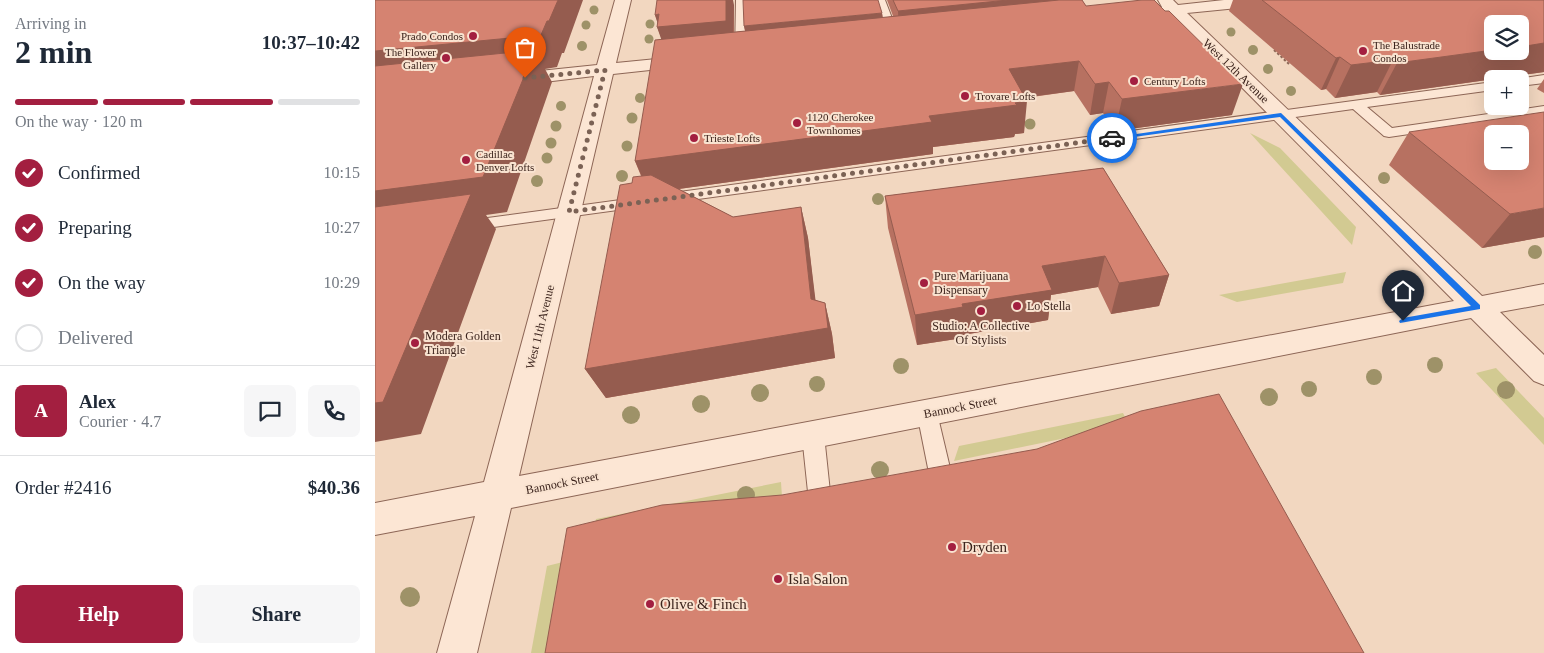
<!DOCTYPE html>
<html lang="en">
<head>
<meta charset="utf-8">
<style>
  :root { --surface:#fff; --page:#f6f6f7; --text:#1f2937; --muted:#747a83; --line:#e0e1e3; --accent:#a31f40 }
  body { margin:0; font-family:"Times New Roman",serif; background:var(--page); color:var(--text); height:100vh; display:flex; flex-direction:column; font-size:19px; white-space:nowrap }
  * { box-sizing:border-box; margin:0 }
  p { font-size:16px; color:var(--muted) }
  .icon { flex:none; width:28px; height:28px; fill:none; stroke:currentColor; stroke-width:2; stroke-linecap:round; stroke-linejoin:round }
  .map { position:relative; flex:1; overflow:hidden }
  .side { display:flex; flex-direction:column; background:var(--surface); width:375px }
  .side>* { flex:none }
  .tools { position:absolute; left:1109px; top:15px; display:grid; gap:10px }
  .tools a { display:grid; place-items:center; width:45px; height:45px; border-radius:8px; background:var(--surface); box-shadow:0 5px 20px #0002; font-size:25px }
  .pin { position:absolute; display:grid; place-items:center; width:42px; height:42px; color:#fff; margin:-51px -21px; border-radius:50% 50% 50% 0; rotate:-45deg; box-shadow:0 0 5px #0007 }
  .pin .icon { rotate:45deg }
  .courier { position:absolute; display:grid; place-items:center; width:50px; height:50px; margin:-25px; border:4px solid #1a73e8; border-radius:50%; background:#fff; color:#222; box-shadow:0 1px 6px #0007 }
  .overview em { font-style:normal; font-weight:800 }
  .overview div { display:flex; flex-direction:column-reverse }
  .overview { display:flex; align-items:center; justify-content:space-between; height:85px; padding:0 15px }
  h1 { font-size:32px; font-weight:800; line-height:38px }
  .bar { display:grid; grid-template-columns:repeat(4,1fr); gap:8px 5px; align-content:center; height:60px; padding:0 15px }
  .bar i { height:6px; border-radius:4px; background:var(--line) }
  .bar .current { background:var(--accent) }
  .bar p { grid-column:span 4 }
  .line { display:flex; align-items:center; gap:12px; padding:0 15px; border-top:1px solid var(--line) }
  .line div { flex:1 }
  .round { display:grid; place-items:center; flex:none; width:52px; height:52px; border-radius:8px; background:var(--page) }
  ol { padding:0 15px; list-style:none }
  li { display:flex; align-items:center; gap:15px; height:55px }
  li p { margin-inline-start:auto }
  li .icon { padding:5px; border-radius:50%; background:var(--accent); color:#fff; stroke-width:4 }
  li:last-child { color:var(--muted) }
  li i { width:28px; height:28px; border:2px solid var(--line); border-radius:50% }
  .primary-button { display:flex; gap:10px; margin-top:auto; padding:10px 15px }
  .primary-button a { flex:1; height:58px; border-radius:8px; background:var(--accent); color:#fff; font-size:20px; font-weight:800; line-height:58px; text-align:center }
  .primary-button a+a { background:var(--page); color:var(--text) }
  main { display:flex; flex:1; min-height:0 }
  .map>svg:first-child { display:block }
  .green { fill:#d2ca92 }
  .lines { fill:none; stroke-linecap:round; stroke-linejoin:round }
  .service-casing { stroke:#8d6656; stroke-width:2 }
  .tertiary-casing { stroke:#8d6656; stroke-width:2 }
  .path { stroke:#8d6656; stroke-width:2; stroke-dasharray:2.5 2; stroke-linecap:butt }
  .service { fill:#fce6d4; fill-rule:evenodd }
  .tertiary { fill:#fce6d4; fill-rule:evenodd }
  .tree { fill:#9e9268 }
  .wall { fill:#b77161 }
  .shaded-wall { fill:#955c4f }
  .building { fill:#d58371; stroke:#955c4f; fill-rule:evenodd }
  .route { fill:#1a73e8 }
  .done { stroke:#7b6255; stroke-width:5; stroke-dasharray:0 9 }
  .poi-dot { fill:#a31f40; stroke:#f9e3d0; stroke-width:2 }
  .labels { text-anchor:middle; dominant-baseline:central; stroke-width:4; stroke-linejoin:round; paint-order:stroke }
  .far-poi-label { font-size:11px; fill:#3b231c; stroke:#f9e3d0; text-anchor:start }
  .street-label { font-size:12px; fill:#3b231c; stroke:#f9e3d0 }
  .poi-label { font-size:12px; fill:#3b231c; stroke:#f9e3d0; text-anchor:start }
  .near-poi-label { font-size:15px; fill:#3b231c; stroke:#f9e3d0; text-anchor:start }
</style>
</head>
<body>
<main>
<section class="side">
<div class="overview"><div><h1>2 min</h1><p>Arriving in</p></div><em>10:37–10:42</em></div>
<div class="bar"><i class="current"></i><i class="current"></i><i class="current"></i><i></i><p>On the way · 120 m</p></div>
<ol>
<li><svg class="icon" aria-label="check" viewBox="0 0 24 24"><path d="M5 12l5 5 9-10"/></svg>Confirmed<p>10:15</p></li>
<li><svg class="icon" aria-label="check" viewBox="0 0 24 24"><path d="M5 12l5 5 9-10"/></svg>Preparing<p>10:27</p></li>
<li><svg class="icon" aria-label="check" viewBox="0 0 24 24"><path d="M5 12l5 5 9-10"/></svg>On the way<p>10:29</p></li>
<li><i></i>Delivered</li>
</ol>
<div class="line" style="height:90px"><b class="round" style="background:var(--accent);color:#fff">A</b><div><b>Alex</b><p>Courier · 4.7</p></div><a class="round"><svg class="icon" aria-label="chat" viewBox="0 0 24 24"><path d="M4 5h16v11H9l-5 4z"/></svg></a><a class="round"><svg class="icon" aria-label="phone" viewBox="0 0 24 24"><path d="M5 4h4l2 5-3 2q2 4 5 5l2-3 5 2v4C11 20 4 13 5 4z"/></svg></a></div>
<div class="line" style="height:65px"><div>Order #2416</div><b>$40.36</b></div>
<div class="primary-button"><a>Help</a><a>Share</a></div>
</section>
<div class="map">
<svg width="1169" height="653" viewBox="0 0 1169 653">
  <rect width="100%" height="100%" fill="#f2d7c0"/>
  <path class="green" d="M875,133L905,148L981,227L977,245Z
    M971,272L968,283L862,302L844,295Z
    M1121,368L1169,418V445L1101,373Z
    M748,413L754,425L579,461L584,446Z
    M406,482L407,497L218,535L221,519Z
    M192,561L177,653H156L172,566Z"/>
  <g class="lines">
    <g class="service-casing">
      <path id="service" d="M361,0H371L372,56L366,60L360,56Z
        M500,0H510L525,39L523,41H515L513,39Z
        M1169,75V83L1145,86V79H1143Z
        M1118,82V90L992,107L1017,128L1169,106V114L1014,137L1009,136L978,109L90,231L84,230L82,226L84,222L90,221Z
        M552,404L559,407L562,413L575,468L572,475L564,478L556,475L553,468L542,413L545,407Z
        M438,426L446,428L449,435L455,492L452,499L444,503L436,499L433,492L427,435L430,428Z"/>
    </g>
    <g class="tertiary-casing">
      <path id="tertiary" d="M240,0H256L241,63L312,56L318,57L321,61L318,65L312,66L238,74L144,476L1079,301L795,15L753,20L747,18L745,15L747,12L787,7L783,0H798L803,5L849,0H901L899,3L893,5L812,13L1107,296L1169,284V304L1125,312L1169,355V385L1159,381L1096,318L136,508L102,653H62L100,516L0,535V503L109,482L219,76L136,86L129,84L127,80L129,76L136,74L222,65Z"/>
    </g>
    <path class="path" d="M899,50L914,64"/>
    <use href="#service" class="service"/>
    <use href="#tertiary" class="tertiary"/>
  </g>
  <g class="tree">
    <circle cx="219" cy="10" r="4.5"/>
    <circle cx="275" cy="24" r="4.5"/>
    <circle cx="211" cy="25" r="4.5"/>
    <circle cx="856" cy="32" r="4.5"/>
    <circle cx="274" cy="39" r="4.5"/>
    <circle cx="207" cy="46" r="5"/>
    <circle cx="878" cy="50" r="5"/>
    <circle cx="893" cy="69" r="5"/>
    <circle cx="916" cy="91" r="5"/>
    <circle cx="265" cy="98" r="5"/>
    <circle cx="186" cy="106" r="5"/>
    <circle cx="257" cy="118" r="5.5"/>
    <circle cx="655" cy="124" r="5.5"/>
    <circle cx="181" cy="126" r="5.5"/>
    <circle cx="176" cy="143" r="5.5"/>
    <circle cx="252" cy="146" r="5.5"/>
    <circle cx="172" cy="158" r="5.5"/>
    <circle cx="247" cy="176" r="6"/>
    <circle cx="1009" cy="178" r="6"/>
    <circle cx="162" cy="181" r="6"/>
    <circle cx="503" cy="199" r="6"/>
    <circle cx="1160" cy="252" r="7"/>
    <circle cx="1060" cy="365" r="8"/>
    <circle cx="526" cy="366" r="8"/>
    <circle cx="999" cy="377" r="8"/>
    <circle cx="442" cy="384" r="8"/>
    <circle cx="1131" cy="390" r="9"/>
    <circle cx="934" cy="389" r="8"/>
    <circle cx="385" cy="393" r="9"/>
    <circle cx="894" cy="397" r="9"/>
    <circle cx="326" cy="404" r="9"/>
    <circle cx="256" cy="415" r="9"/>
    <circle cx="505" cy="470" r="9"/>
    <circle cx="371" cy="495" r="9"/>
    <circle cx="35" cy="597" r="10"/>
  </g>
  <path class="wall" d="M512,0H707L711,6L857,115L740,131L728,113L715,115L699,91L650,98L649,133L640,134L639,137L558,147V154L304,189L358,217L426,207L433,238L440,300L450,303L457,334L460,358L231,398L210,369L257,183L266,176L260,161L287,39L282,27L283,24L280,15L359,5V32L370,31L369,26L507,13L508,18L518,16Z
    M858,0H1169V72L1005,95L1002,92L960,98L951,89L946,90L854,11Z
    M1169,79V93L1162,89Z
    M1034,132L1169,237L1107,248L1014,165Z
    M728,168L794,275L784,306L736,314L723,287L676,295L673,320L588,335V338L542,345L513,228L510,196Z"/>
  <path class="shaded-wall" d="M183,0H208L189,53H187L182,67L170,69L177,82L132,212L111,215L121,229L46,434L0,442V51L172,21Z
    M351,0H358L359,5L358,49L292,56L282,27H284L280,15Z
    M633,0H693L524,32L523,11Z
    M507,13L509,33L374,47L369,26Z
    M1169,43V72L1005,95L1022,63L1118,50V51H1145V47Z
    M965,57L951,89L946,90L961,58Z
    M1018,60L1002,92L960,98L976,65Z
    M704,61L699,91L632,100L634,69Z
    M734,82L728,113L715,115L720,84Z
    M868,84L857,115L740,131L747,99Z
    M652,101L649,133L640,134L639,137L558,147V154L274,193L260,161Z
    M426,207L433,238L444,329L450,303L457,334L460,358L231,398L210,369L436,299Z
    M1169,208V237L1107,248L1135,214Z
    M730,256L723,287L676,295L673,320L588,335V338L542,345L540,315L587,304L667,266Z
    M794,275L784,306L736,314L744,283Z"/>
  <path class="building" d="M0,0H183L174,21H172L166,35L0,51Z
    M282,0H351V21L282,27L284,14L280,15Z
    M368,0H503L507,13L369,26Z
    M518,0H633L523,11Z
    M684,0H707L711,6L767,0H779L790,11H794L868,84L747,99L734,82L720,84L704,61L634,69L652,101L640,103L642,105L554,116L557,122L260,161L280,40Z
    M887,0H1169V43L1145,47V24H1118V50L1022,63L1018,60L976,65L965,57L961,58Z
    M160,50L108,177L0,191V66Z
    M1169,112V208L1135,214L1034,132ZM1118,134H1145V161H1118Z
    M728,168L794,275L744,283L730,256L667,266L677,290L587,304L588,307L540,315L510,196Z
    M276,175L358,217L426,207L436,299L450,303L453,328L210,369L245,185L257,183L258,177Z
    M96,194L8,402L0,403V207Z
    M844,394L989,653H170L192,528L287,505L407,495L662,449L766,411Z"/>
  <path class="route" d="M906,113L1105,305V309L1025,323L1024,321L1028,318L1096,306L905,117L737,140L734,138Z"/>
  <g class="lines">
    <path class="done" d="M150,78L230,70L194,212L737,138"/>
  </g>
  <g class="poi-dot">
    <circle cx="98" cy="36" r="5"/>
    <circle cx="988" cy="51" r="5"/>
    <circle cx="71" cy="58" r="5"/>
    <circle cx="759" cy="81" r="5"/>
    <circle cx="590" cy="96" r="5"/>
    <circle cx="422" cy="123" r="5"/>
    <circle cx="319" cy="138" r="5"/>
    <circle cx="91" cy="160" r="5"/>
    <circle cx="549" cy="283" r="5"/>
    <circle cx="642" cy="306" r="5"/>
    <circle cx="606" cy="311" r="5"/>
    <circle cx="40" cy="343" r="5"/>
    <circle cx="577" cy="547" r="5"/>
    <circle cx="403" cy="579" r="5"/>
    <circle cx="275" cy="604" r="5"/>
  </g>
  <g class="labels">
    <g class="far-poi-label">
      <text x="88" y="36" text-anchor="end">Prado Condos</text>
      <text x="998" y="45">The Balustrade<tspan x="998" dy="13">Condos</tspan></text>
      <text x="61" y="52" text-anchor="end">The Flower<tspan x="61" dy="13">Gallery</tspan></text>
      <text x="769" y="81">Century Lofts</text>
      <text x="600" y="96">Trovare Lofts</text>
      <text x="432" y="117">1120 Cherokee<tspan x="432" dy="13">Townhomes</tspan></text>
      <text x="329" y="138">Trieste Lofts</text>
      <text x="101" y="154">Cadillac<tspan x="101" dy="13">Denver Lofts</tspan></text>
    </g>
    <g class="street-label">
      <text transform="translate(861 71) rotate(44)">West 12th Avenue</text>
      <text transform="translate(165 327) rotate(-76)">West 11th Avenue</text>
      <text transform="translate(585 407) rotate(-11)">Bannock Street</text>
      <text transform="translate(187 483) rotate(-11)">Bannock Street</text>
    </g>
    <g class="poi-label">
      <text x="559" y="276">Pure Marijuana<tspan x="559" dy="14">Dispensary</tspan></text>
      <text x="652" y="306">Lo Stella</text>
      <text x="606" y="326" text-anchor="middle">Studio: A Collective<tspan x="606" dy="14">Of Stylists</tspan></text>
      <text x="50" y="336">Modera Golden<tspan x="50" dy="14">Triangle</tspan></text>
    </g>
    <g class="near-poi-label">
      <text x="587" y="547">Dryden</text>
      <text x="413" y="579">Isla Salon</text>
      <text x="285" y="604">Olive &amp; Finch</text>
    </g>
  </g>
</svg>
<div class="tools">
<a><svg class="icon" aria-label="layers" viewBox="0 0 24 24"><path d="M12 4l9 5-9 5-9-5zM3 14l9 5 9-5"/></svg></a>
<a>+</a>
<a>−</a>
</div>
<div class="pin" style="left:150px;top:78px;background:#ea580c"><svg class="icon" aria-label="bag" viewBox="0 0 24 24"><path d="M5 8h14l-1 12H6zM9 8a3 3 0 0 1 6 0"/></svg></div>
<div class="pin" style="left:1028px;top:321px;background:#1f2937"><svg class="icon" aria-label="home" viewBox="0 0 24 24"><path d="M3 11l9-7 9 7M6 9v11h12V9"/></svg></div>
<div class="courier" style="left:737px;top:138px"><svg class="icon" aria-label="car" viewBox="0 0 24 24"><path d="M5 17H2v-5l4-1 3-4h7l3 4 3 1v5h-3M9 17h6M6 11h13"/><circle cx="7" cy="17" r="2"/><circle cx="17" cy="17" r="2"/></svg></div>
</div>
</main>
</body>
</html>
